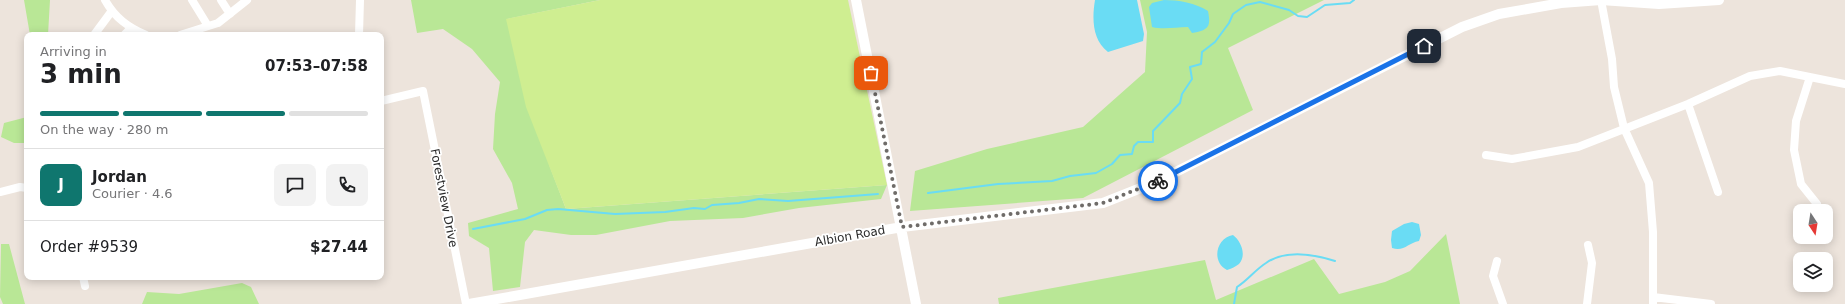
<!DOCTYPE html>
<html lang="en">
<head>
<meta charset="utf-8">
<style>
  :root { --surface:#fff; --page:#f2f2f2; --text:#202124; --muted:#757577; --line:#e0e0e0; --accent:#0f766e }
  body { margin:0; font-family:"DejaVu Sans",sans-serif; background:var(--page); color:var(--text); height:100vh; display:flex; flex-direction:column; font-size:15px; white-space:nowrap }
  * { box-sizing:border-box; margin:0 }
  p { font-size:13px; color:var(--muted) }
  .icon { flex:none; width:22px; height:22px; fill:none; stroke:currentColor; stroke-width:2; stroke-linecap:round; stroke-linejoin:round }
  .map { position:relative; flex:1; overflow:hidden }
  .details { position:absolute; left:24px; top:32px; width:360px; height:248px; display:flex; flex-direction:column; background:var(--surface); border-radius:8px; box-shadow:0 2px 10px #0003 }
  .details>* { flex:none }
  .needle { width:26px; rotate:168deg }
  .fabs { position:absolute; left:1793px; top:204px; display:grid; gap:8px }
  .fabs a { display:grid; place-items:center; width:40px; height:40px; border-radius:8px; background:var(--surface); box-shadow:0 2px 10px #0003; font-size:20px }
  .pin { position:absolute; display:grid; place-items:center; width:34px; height:34px; color:#fff; margin:-17px; border-radius:8px; box-shadow:0 2px 6px #0006 }
  .courier { position:absolute; display:grid; place-items:center; width:40px; height:40px; margin:-20px; border:3px solid #1a73e8; border-radius:50%; background:#fff; color:#222; box-shadow:0 1px 5px #0007 }
  .head em { font-style:normal; font-weight:700 }
  .head div { display:flex; flex-direction:column-reverse }
  .head { display:flex; align-items:center; justify-content:space-between; height:68px; padding:0 16px }
  h1 { font-size:26px; font-weight:700; line-height:30px }
  .bar { display:grid; grid-template-columns:repeat(4,1fr); gap:6px 4px; align-content:center; height:48px; padding:0 16px }
  .bar i { height:5px; border-radius:3px; background:var(--line) }
  .bar .selected { background:var(--accent) }
  .bar p { grid-column:span 4 }
  .line { display:flex; align-items:center; gap:10px; padding:0 16px; border-top:1px solid var(--line) }
  .line div { flex:1 }
  .round { display:grid; place-items:center; flex:none; width:42px; height:42px; border-radius:8px; background:var(--page) }
  .map>svg:first-child { display:block }
  .green { fill:#b9e796 }
  .pitch { fill:#cfee91 }
  .water { fill:#6adcf4 }
  .lines { fill:none; stroke-linecap:round; stroke-linejoin:round }
  .stream { stroke:#6adcf4; stroke-width:2 }
  .minor { stroke:#fff; stroke-width:8 }
  .tertiary { stroke:#fff; stroke-width:10 }
  .done { stroke:#6f6c69; stroke-width:4; stroke-dasharray:0 7.2 }
  .route { stroke:#1a73e8; stroke-width:5 }
  .labels { text-anchor:middle; dominant-baseline:central; stroke-width:3.5; stroke-linejoin:round; paint-order:stroke }
  .street-label { font-size:12px; fill:#2b2b2b; stroke:#fff }
</style>
</head>
<body>
<div class="map">
<svg width="1845" height="304" viewBox="0 0 1845 304">
  <rect width="100%" height="100%" fill="#ede4dc"/>
  <path class="green" d="M24,0H50L48,35H30Z
    M411,0H600L507,19L550,167L566,209L887,185L881,199L799,208L743,218L670,221L596,235H571L534,230L525,242L520,287L493,291L489,248L469,236L468,223L518,209L512,183L493,149L495,114L500,82L472,49L443,29L417,33Z
    M1140,0H1324L1228,48L1253,110L1083,198L910,211L915,171L987,149L1083,127L1145,72L1147,32Z
    M27,117V143H14L1,137L4,123Z
    M1446,234L1460,304H999L998,298L1205,260L1216,300L1314,259L1339,294L1385,282L1410,271Z
    M1,244H9L25,304H3L0,297Z
    M242,283L251,287L259,304H142L147,292L179,294Z"/>
  <path class="pitch" d="M600,0H848L887,185L566,209L526,107L506,19Z"/>
  <path class="water" d="M1095,0H1137L1144,34L1143,41L1108,52C1092,40 1092,18 1095,0Z
    M1164,0C1178,0 1196,3 1208,11C1211,27 1209,30 1192,33L1188,27C1176,27 1164,30 1152,27L1149,7L1152,3Z
    M1412,222L1419,224L1421,235L1419,241C1408,243 1404,252 1392,248L1391,240L1392,231L1404,224Z
    M1233,235C1241,241 1247,255 1239,264C1235,267 1231,269 1227,270C1211,262 1216,238 1233,235Z"/>
  <g class="lines">
    <path class="stream" d="M928,193L998,184L1052,181L1070,176L1096,173L1112,164L1120,155L1132,154L1134,146L1138,142H1153V131L1180,103L1182,94L1192,79L1190,67L1201,64L1202,52L1215,42L1229,23L1233,14L1246,5L1260,2L1289,10L1298,16L1307,17L1325,5L1350,3L1354,0
      M473,229L525,219L547,210L558,209L615,214L665,212L694,208L705,209L712,205L739,203L759,199L788,201L878,194
      M1234,304L1237,287C1248,280 1255,270 1266,263C1286,249 1313,254 1335,261"/>
    <path class="minor" d="M105,0C115,18 128,27 146,35
      M192,0L208,26
      M221,0L230,14
      M1601,0L1612,59L1614,87L1624,128L1649,183L1653,232V304
      M94,35L111,12
      M124,35L131,28
      M180,35L218,23L247,0
      M359,35L360,0
      M1810,77L1796,121L1794,150L1801,184L1817,204
      M381,101L423,91L466,304
      M1688,104L1718,192
      M1486,155L1512,159L1578,147L1688,104L1750,76L1780,71L1845,84
      M0,192L20,187L27,188
      M1497,261L1493,276L1503,304
      M83,277L85,286
      M1653,297L1711,304
      M1587,304L1592,263L1588,245"/>
    <path class="tertiary" d="M856,0L916,304
      M469,304L902,227L1103,203L1156,182L1462,27L1499,14L1561,3L1601,0L1659,4L1719,0"/>
  </g>
  <g class="lines">
    <path class="done" d="M871,73L902,227L1103,203L1158,181"/>
    <path class="route" d="M1158,181L1424,46"/>
  </g>
  <g class="labels">
    <g class="street-label">
      <text transform="translate(444 198) rotate(79)">Forestview Drive</text>
      <text transform="translate(850 236) rotate(-10)">Albion Road</text>
    </g>
  </g>
</svg>
<div class="fabs">
<a><svg class="needle" viewBox="-14 -14 28 28"><path d="M0-13l5 13h-10z" fill="#e53935"/><path d="M0 13l5-13h-10z" fill="#757577"/></svg></a>
<a><svg class="icon" aria-label="layers" viewBox="0 0 24 24"><path d="M12 4l9 5-9 5-9-5zM3 14l9 5 9-5"/></svg></a>
</div>
<div class="pin" style="left:871px;top:73px;background:#ea580c"><svg class="icon" aria-label="bag" viewBox="0 0 24 24"><path d="M5 8h14l-1 12H6zM9 8a3 3 0 0 1 6 0"/></svg></div>
<div class="pin" style="left:1424px;top:46px;background:#1f2937"><svg class="icon" aria-label="home" viewBox="0 0 24 24"><path d="M3 11l9-7 9 7M6 9v11h12V9"/></svg></div>
<div class="courier" style="left:1158px;top:181px"><svg class="icon" aria-label="bike" viewBox="0 0 24 24"><circle cx="6" cy="16" r="4"/><circle cx="18" cy="16" r="4"/><path d="M6 16l4-8h5l3 8M10 8l3 8H6M13 5h3"/></svg></div>
<section class="details">
<div class="head"><div><h1>3 min</h1><p>Arriving in</p></div><em>07:53–07:58</em></div>
<div class="bar"><i class="selected"></i><i class="selected"></i><i class="selected"></i><i></i><p>On the way · 280 m</p></div>
<div class="line" style="height:72px"><b class="round" style="background:var(--accent);color:#fff">J</b><div><b>Jordan</b><p>Courier · 4.6</p></div><a class="round"><svg class="icon" aria-label="chat" viewBox="0 0 24 24"><path d="M4 5h16v11H9l-5 4z"/></svg></a><a class="round"><svg class="icon" aria-label="phone" viewBox="0 0 24 24"><path d="M5 4h4l2 5-3 2q2 4 5 5l2-3 5 2v4C11 20 4 13 5 4z"/></svg></a></div>
<div class="line" style="height:52px"><div>Order #9539</div><b>$27.44</b></div>
</section>
</div>
</body>
</html>
